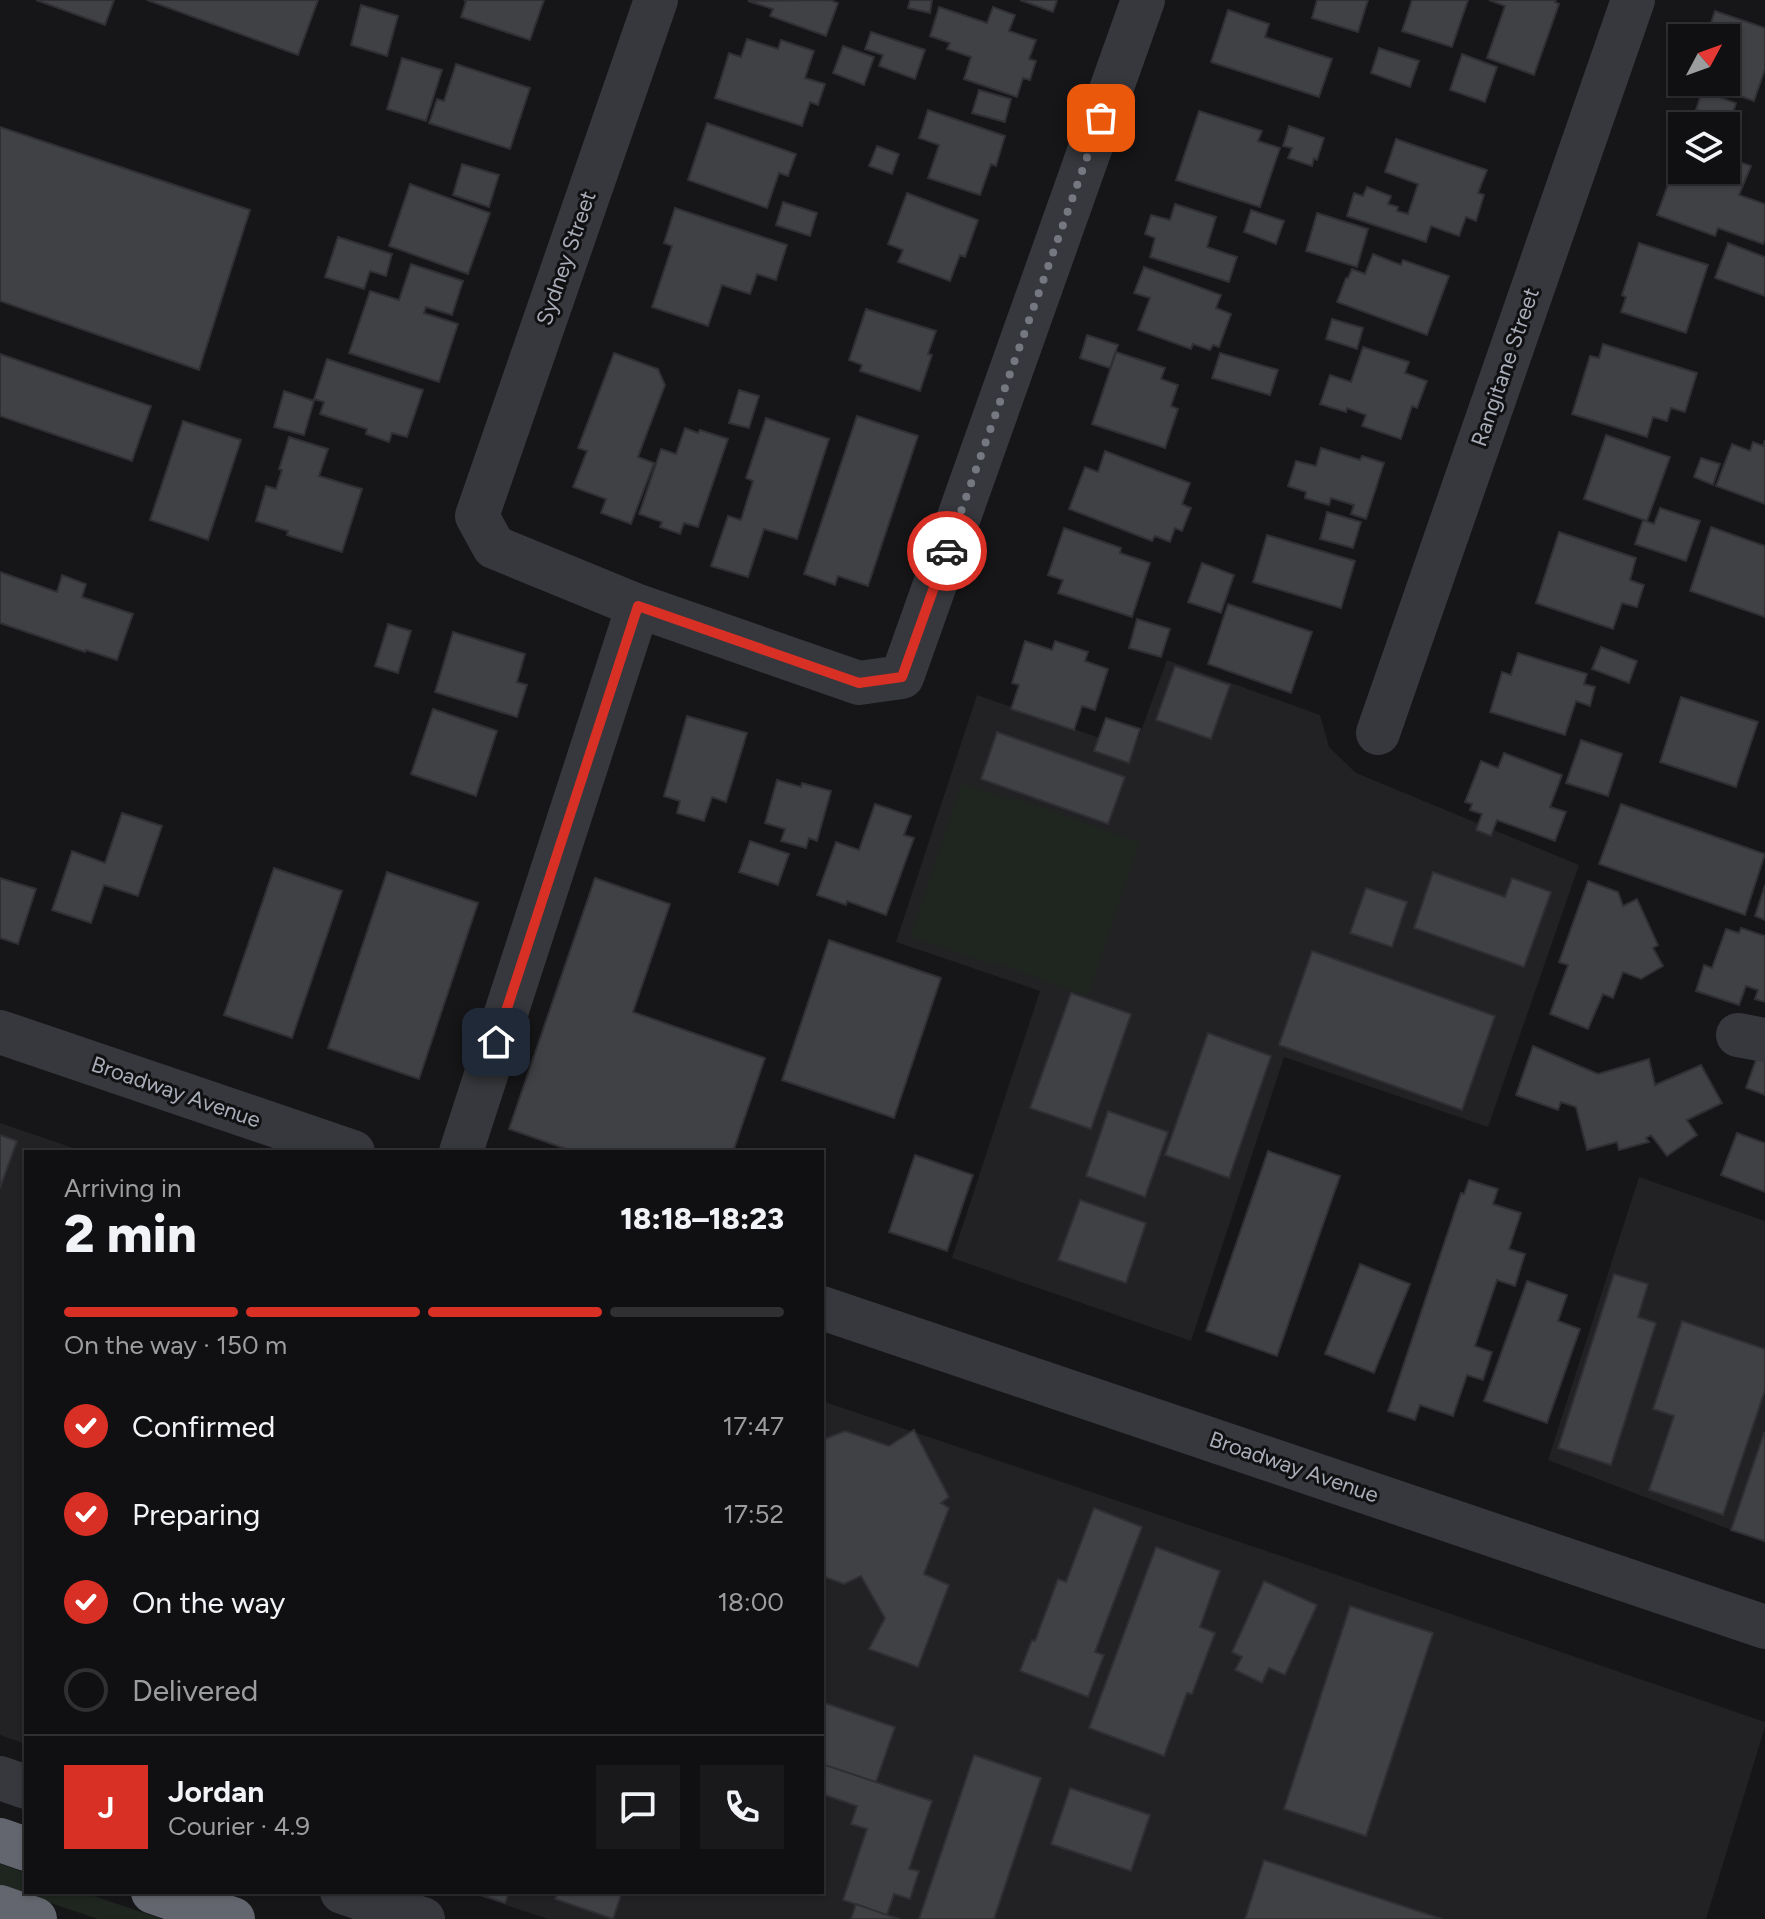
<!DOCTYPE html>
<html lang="en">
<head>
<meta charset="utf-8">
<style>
  :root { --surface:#101012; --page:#19191b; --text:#f1f3f6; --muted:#9c9d9f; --line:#303032; --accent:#d93025 }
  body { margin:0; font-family:Figtree,sans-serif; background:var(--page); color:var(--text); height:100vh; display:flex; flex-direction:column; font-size:30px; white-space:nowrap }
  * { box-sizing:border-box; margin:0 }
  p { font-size:26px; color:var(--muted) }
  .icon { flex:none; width:44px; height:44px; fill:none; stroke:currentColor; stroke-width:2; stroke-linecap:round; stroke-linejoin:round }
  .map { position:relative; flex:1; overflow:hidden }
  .panel { position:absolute; left:24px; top:1150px; width:800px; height:744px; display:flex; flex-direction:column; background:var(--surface); border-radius:0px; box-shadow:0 2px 6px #0004,0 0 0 2px var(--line) }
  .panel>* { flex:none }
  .needle { width:52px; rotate:49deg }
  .buttons { position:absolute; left:1668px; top:24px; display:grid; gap:16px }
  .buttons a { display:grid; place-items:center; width:72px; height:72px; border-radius:0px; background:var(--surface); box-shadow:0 2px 6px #0004,0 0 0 2px var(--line); font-size:40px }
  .pin { position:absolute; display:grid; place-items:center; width:68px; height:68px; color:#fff; margin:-34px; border-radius:16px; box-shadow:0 4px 12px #0006 }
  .courier { position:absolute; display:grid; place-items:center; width:80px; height:80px; margin:-40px; border:6px solid #d93025; border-radius:50%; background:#fff; color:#222; box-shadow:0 2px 10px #0007 }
  .head em { font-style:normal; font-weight:800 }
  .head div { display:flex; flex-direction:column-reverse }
  .head { display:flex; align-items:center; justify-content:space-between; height:136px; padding:0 40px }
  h1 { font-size:52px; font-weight:800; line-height:60px }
  .bar { display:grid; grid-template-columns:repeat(4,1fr); gap:12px 8px; align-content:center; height:96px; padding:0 40px }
  .bar i { height:10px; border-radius:6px; background:var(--line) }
  .bar .selected { background:var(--accent) }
  .bar p { grid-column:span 4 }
  .line { display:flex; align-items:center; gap:20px; padding:0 40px; border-top:2px solid var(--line) }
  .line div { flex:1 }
  .round { display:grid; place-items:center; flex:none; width:84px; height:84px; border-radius:0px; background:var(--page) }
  ol { padding:0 40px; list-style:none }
  li { display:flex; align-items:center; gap:24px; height:88px }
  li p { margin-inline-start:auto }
  li .icon { padding:8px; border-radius:50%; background:var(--accent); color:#fff; stroke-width:4 }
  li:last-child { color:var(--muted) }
  li i { width:44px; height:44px; border:4px solid var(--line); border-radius:50% }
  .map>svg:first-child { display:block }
  .built { fill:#222225 }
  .green { fill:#1e261f }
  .building { fill:#404145; stroke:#303034; stroke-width:2 }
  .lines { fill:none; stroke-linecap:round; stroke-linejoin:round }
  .minor { stroke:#37383d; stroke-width:44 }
  .highway { stroke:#63666e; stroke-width:44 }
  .done { stroke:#757880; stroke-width:8; stroke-dasharray:0 14.4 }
  .route { stroke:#d93025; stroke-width:10 }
  .labels { text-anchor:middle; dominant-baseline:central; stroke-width:6; stroke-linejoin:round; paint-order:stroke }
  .street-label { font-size:22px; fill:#a8adb8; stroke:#111113 }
</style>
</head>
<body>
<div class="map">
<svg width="1765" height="1919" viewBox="0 0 1765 1919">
  <rect width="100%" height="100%" fill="#161618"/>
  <path class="built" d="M1167,660L1320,715L1329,747L1356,773L1579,865L1488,1127L1284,1057L1191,1341L952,1258L1040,991L896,942L977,695L1134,750Z
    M0,1123L85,1152H26V1744L0,1735Z
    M1639,1177L1765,1221V1543L1548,1460Z
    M822,1401L1346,1578L1765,1722V1727L1706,1919H548L467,1892H822Z"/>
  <path class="green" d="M962,784L1011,800L1012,797L1139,842L1088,996L994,962L993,965L911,937Z
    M0,1864L26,1873V1892H82L162,1919H98L0,1886Z"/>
  <path class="building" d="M36,0H114L105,25Z
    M147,0H318L298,55Z
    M464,0H544L530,40L461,17L466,1Z
    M830,0L838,3L826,36L770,16L773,9L748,1Z
    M910,0H932L930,13L908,8Z
    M1020,0H1057L1053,12Z
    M1317,0H1368L1358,32L1312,18Z
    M1412,0H1468L1452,47L1402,31Z
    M1489,0H1556L1555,2L1559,4L1534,75L1487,58L1505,6Z
    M361,5L398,16L387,56L351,45Z
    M939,7L987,23L993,7L1015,15L1009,31L1036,40L1029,59L1036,61L1030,80L1023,78L1017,97L964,79L971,57L947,49L950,43L930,36Z
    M1228,10L1269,24L1265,37L1332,59L1319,97L1211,62Z
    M1715,11L1765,28V69L1754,101L1703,83V82H1726V38H1719V36L1708,32Z
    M871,32L925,50L915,79L879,66L883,55L865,49Z
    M747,39L778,49L781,40L814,51L805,78L825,84L818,105L810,102L802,126L715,98L729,53L741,57Z
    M843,46L874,57L864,85L833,73Z
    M1379,48L1419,61L1410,87L1371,73Z
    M1462,54L1497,67L1485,102L1450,90Z
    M402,58L442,70L426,121L387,109Z
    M456,64L530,88L510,149L429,123L437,99L444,101Z
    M979,90L1011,99L1005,122L972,113Z
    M1702,91L1736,103L1730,122L1696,110Z
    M928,110L1005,136L996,166L991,164L980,195L928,178L939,145L919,138Z
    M1199,111L1262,131L1258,141L1280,148L1260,207L1176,180Z
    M707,123L796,154L788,176L779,173L767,208L688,180Z
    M1289,126L1324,138L1317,160L1314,158L1312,166L1288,158L1292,148L1283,146Z
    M0,127L250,210L199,370L0,301Z
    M1396,139L1487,170L1478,193L1484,195L1476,221L1466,217L1459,236L1431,226L1426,242L1347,216L1354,193L1363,196L1367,187L1391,196L1388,204L1398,207L1397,211L1408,214L1418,184L1385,172Z
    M877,146L899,154L892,174L869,166Z
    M1680,152L1682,153V170H1726V157L1751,166L1739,195L1765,204V239L1763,244L1718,228L1715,236L1657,215Z
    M462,164L499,175L489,207L453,195Z
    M410,184L490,213L468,274L389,246Z
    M907,193L978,220L965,257L960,255L950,281L898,262L903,250L888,244Z
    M783,202L817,213L810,236L776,225Z
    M1175,204L1216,217L1207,247L1237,257L1229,282L1150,257L1155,238L1145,234L1151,215L1170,220Z
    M675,208L787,245L776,280L757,274L750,294L722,285L708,326L652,307L672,246L664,243Z
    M1251,210L1284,221L1276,244L1244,232Z
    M1317,213L1368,229L1357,267L1306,251Z
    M338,237L392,254L386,276L370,271L364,289L325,277Z
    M1639,243L1708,265L1686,333L1621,312L1626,297L1622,295Z
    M1728,243L1765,257V296L1715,278Z
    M1373,254L1401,265L1403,260L1449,276L1427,335L1337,302L1346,278H1348L1352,269L1365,274Z
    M411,264L463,281L452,315L426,307L424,313L458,324L439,382L349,353L370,291L399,300Z
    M1144,267L1221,295L1216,308L1231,314L1219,347L1213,345L1210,350L1193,344L1191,349L1138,330L1150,298L1134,293Z
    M866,309L936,331L928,354L932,355L920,391L860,371L862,365L849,360Z
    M1332,319L1363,328L1357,349L1326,339Z
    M1087,335L1118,345L1110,368L1080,358Z
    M1603,344L1697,373L1685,412L1671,408L1667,421L1653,417L1647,437L1572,414L1590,356L1599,358Z
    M1363,347L1409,362L1405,373L1427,381L1417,408L1412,406L1401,439L1362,426L1366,415L1347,408L1346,412L1320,404L1330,375L1351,382Z
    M1116,352L1165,368L1161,379L1178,385L1171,406L1178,409L1165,448L1092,424Z
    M614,353L658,369L665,385L638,457L654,463L631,524L601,513L606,499L573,487L587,451L578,448Z
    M1220,353L1278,370L1270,395L1212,378Z
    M0,354L151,406L132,461L0,416Z
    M327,359L423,390L407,437L392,433L389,442L366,434L367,429L320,414L324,402L314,399Z
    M739,390L759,396L749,428L729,423Z
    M284,391L314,401L304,435L274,427Z
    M857,416L918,436L868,586L838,576L835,585L804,574Z
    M766,418L829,439L797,539L764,529L748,577L711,566L728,516L741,520L753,481L746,478Z
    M183,421L241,440L208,540L150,520Z
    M685,428L698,433L700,430L728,439L698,527L684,523L680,534L660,527L662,522L639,514L661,449L676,454Z
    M1606,435L1670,457L1647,521L1584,499Z
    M289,437L328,449L319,476L362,489L342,552L287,535L288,531L256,521L266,486L276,489L282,470L279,469Z
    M1765,440V504L1716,486L1732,444L1750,451L1753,442L1763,446Z
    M1321,448L1360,460L1362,456L1384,463L1366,519L1351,514L1354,505L1331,498L1329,505L1305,498L1306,492L1288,486L1296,461L1316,466Z
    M1105,451L1190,483L1182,504L1191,508L1182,531L1175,528L1170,542L1155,536L1152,541L1069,509L1085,467L1098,472Z
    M1701,458L1720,464L1713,485L1694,477Z
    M1660,508L1700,521L1686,561L1635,544L1643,520L1654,524Z
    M1327,512L1361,522L1353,548L1320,539Z
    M1711,527L1765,546V617L1690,591Z
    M1064,528L1121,548L1120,553L1150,563L1132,617L1058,593L1063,580L1048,575Z
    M1559,532L1636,558L1630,580L1644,585L1637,607L1622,603L1613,629L1536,603Z
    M1267,535L1355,561L1341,608L1253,582Z
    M1202,563L1234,575L1221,613L1188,602Z
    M0,572L57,592L62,575L86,584L82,597L133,614L117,660L86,650L85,652L0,623Z
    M1228,604L1312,632L1291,693L1208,664Z
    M1137,619L1170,629L1161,657L1129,648Z
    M388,624L411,631L398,673L375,666Z
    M453,632L525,654L517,682L527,685L517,717L435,692Z
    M1025,641L1052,650L1055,641L1088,652L1085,661L1108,669L1095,710L1082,706L1074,730L1011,709L1019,685L1012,683Z
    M1601,647L1637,661L1629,683L1592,669Z
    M1518,653L1587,674L1584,684L1595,687L1590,706L1576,701L1565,735L1490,712L1502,672L1511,675Z
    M1175,666L1230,685L1211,739L1156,720Z
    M1681,697L1758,722L1736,787L1660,762Z
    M433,709L497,731L476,796L411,774Z
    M687,716L747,733L726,802L712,797L704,821L677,813L680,801L664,796Z
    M1106,718L1140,729L1129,763L1094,751Z
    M997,732L1125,777L1108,824L981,779Z
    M1581,740L1622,754L1608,796L1566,783Z
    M1504,753L1562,775L1550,807L1566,812L1555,841L1497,820L1491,836L1476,830L1482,814L1470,810L1472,804L1465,802L1481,761L1498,768Z
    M777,780L801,787L802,783L831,791L817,841L809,838L806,848L781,841L785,829L765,823Z
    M875,804L911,816L904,835L914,838L886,915L847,901L846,905L817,895L836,842L859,850Z
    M1621,804L1765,854L1745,915L1599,864Z
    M122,813L162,826L138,896L104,885L91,923L52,910L72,851L105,863Z
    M750,841L789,854L778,885L739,872Z
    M274,868L342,891L292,1038L224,1015Z
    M387,872L478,903L419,1079L328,1048Z
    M1433,872L1505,897L1512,878L1551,892L1524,967L1414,928Z
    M0,878L36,889L18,944L0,938Z
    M595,878L670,904L633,1012L765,1058L733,1152H575L509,1129Z
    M1588,881L1618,892L1623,906L1637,899L1658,945L1653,948L1663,966L1641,979L1623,972L1613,998L1603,994L1588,1029L1550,1014L1568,965L1559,962Z
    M1765,885V920L1755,916Z
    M1366,888L1407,902L1392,947L1350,933Z
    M1741,928L1765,936V1002L1755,999L1758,990L1746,986L1739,1005L1696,991L1704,965L1712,968L1726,929L1739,933Z
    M829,940L941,978L894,1118L782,1080Z
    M1312,951L1495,1016L1462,1110L1279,1045Z
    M1071,993L1131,1014L1091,1129L1030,1108Z
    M1208,1033L1271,1056L1229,1178L1165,1155Z
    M1533,1046L1598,1074L1649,1059L1655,1085L1701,1065L1722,1103L1687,1120L1697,1135L1667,1156L1651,1135L1646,1138L1649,1142L1619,1150L1617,1142L1587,1150L1576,1107L1561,1102L1558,1110L1516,1095Z
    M1758,1054L1765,1057V1095L1746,1088Z
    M1108,1111L1168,1132L1145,1197L1086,1176Z
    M1737,1133L1765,1143V1192L1721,1175Z
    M0,1135L17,1141L0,1188Z
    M1268,1151L1340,1176L1277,1356L1206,1331Z
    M915,1155L973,1175L947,1251L889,1232Z
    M1469,1180L1498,1189L1493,1204L1521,1213L1509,1249L1525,1254L1515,1286L1497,1280L1475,1346L1492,1352L1483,1380L1467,1375L1453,1416L1420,1405L1415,1420L1388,1411L1461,1193L1464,1194Z
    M1080,1200L1146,1223L1126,1283L1058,1260Z
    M1360,1264L1410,1284L1374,1373L1325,1354Z
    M1614,1274L1648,1284L1638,1317L1656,1323L1611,1465L1558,1448Z
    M1527,1281L1567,1295L1558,1321L1580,1329L1547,1423L1484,1401Z
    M1682,1321L1765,1349V1390L1723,1515L1649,1490L1674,1416L1653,1409Z
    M914,1430L949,1497L941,1503L949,1508L924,1574L949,1585L918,1667L869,1649L885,1618L861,1576L844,1584L822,1576V1440L845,1431L889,1446Z
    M1764,1433H1765V1541L1731,1530Z
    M1094,1508L1142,1527L1095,1652L1104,1655L1088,1697L1020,1671L1032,1640L1035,1641L1058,1579L1066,1582Z
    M1156,1547L1220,1571L1200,1627L1215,1633L1192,1694L1187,1693L1164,1756L1089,1728Z
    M1264,1581L1317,1605L1285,1675L1269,1668L1262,1683L1235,1670L1242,1657L1232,1652Z
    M1350,1606L1433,1633L1366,1836L1284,1809Z
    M822,1702L895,1727L876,1782L822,1764Z
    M974,1755L1041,1778L994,1919H919Z
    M822,1764L932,1801L909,1869L919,1871L910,1899L894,1894L887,1915L843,1900L867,1829L851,1824L857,1806L822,1794Z
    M1070,1788L1150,1815L1131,1871L1051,1844Z
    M1264,1860L1442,1919H1245Z
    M472,1892H509L505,1903Z
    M558,1892H622L613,1919L555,1899Z
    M856,1904L887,1915L900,1919H851Z"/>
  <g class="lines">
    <path class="minor" d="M656,0L477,516L494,547L638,606L859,683L902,677L1143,0
      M1378,733L1633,0
      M0,1032L353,1152
      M1738,1035L1765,1040
      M461,1152L638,606
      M822,1308L1765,1627
      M0,1778L26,1787
      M342,1892L423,1919"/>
    <path class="highway" d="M0,1840L26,1849
      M153,1892L233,1919
      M0,1907L35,1919"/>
  </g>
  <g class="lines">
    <path class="done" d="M947,551L1101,118"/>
    <path class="route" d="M496,1042L638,606L859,683L902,677L947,551"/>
  </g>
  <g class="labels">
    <g class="street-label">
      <text transform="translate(566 258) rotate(-71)">Sydney Street</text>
      <text transform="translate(1505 367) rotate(-71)">Rangitane Street</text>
      <text transform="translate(176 1092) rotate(19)">Broadway Avenue</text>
      <text transform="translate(1294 1467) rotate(19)">Broadway Avenue</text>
    </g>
  </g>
</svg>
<div class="buttons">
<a><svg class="needle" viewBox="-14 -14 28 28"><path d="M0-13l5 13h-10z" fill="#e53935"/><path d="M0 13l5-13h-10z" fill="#9c9d9f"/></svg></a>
<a><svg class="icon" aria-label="layers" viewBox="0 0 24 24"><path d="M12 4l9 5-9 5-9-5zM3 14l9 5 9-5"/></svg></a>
</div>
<div class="pin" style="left:1101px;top:118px;background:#ea580c"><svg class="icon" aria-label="bag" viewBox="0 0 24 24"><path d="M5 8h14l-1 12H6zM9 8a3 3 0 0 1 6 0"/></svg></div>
<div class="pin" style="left:496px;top:1042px;background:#1f2937"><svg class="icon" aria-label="home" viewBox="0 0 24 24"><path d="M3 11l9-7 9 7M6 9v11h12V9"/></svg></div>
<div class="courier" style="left:947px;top:551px"><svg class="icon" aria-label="car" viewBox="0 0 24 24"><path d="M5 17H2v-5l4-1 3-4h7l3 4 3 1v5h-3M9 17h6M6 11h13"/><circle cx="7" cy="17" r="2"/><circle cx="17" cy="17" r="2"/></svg></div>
<section class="panel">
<div class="head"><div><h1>2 min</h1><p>Arriving in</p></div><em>18:18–18:23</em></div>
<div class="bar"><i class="selected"></i><i class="selected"></i><i class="selected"></i><i></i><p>On the way · 150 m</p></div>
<ol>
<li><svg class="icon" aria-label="check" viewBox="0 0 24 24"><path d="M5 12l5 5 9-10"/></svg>Confirmed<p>17:47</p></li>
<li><svg class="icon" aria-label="check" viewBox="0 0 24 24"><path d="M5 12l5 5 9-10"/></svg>Preparing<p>17:52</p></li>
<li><svg class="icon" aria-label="check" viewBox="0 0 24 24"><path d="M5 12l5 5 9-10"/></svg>On the way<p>18:00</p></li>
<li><i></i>Delivered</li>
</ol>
<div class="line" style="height:144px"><b class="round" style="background:var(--accent);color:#fff">J</b><div><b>Jordan</b><p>Courier · 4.9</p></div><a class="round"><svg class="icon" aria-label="chat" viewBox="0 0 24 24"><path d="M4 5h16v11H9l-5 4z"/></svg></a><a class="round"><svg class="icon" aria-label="phone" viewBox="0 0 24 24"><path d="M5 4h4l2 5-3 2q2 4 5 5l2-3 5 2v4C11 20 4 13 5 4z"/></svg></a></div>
</section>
</div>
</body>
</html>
